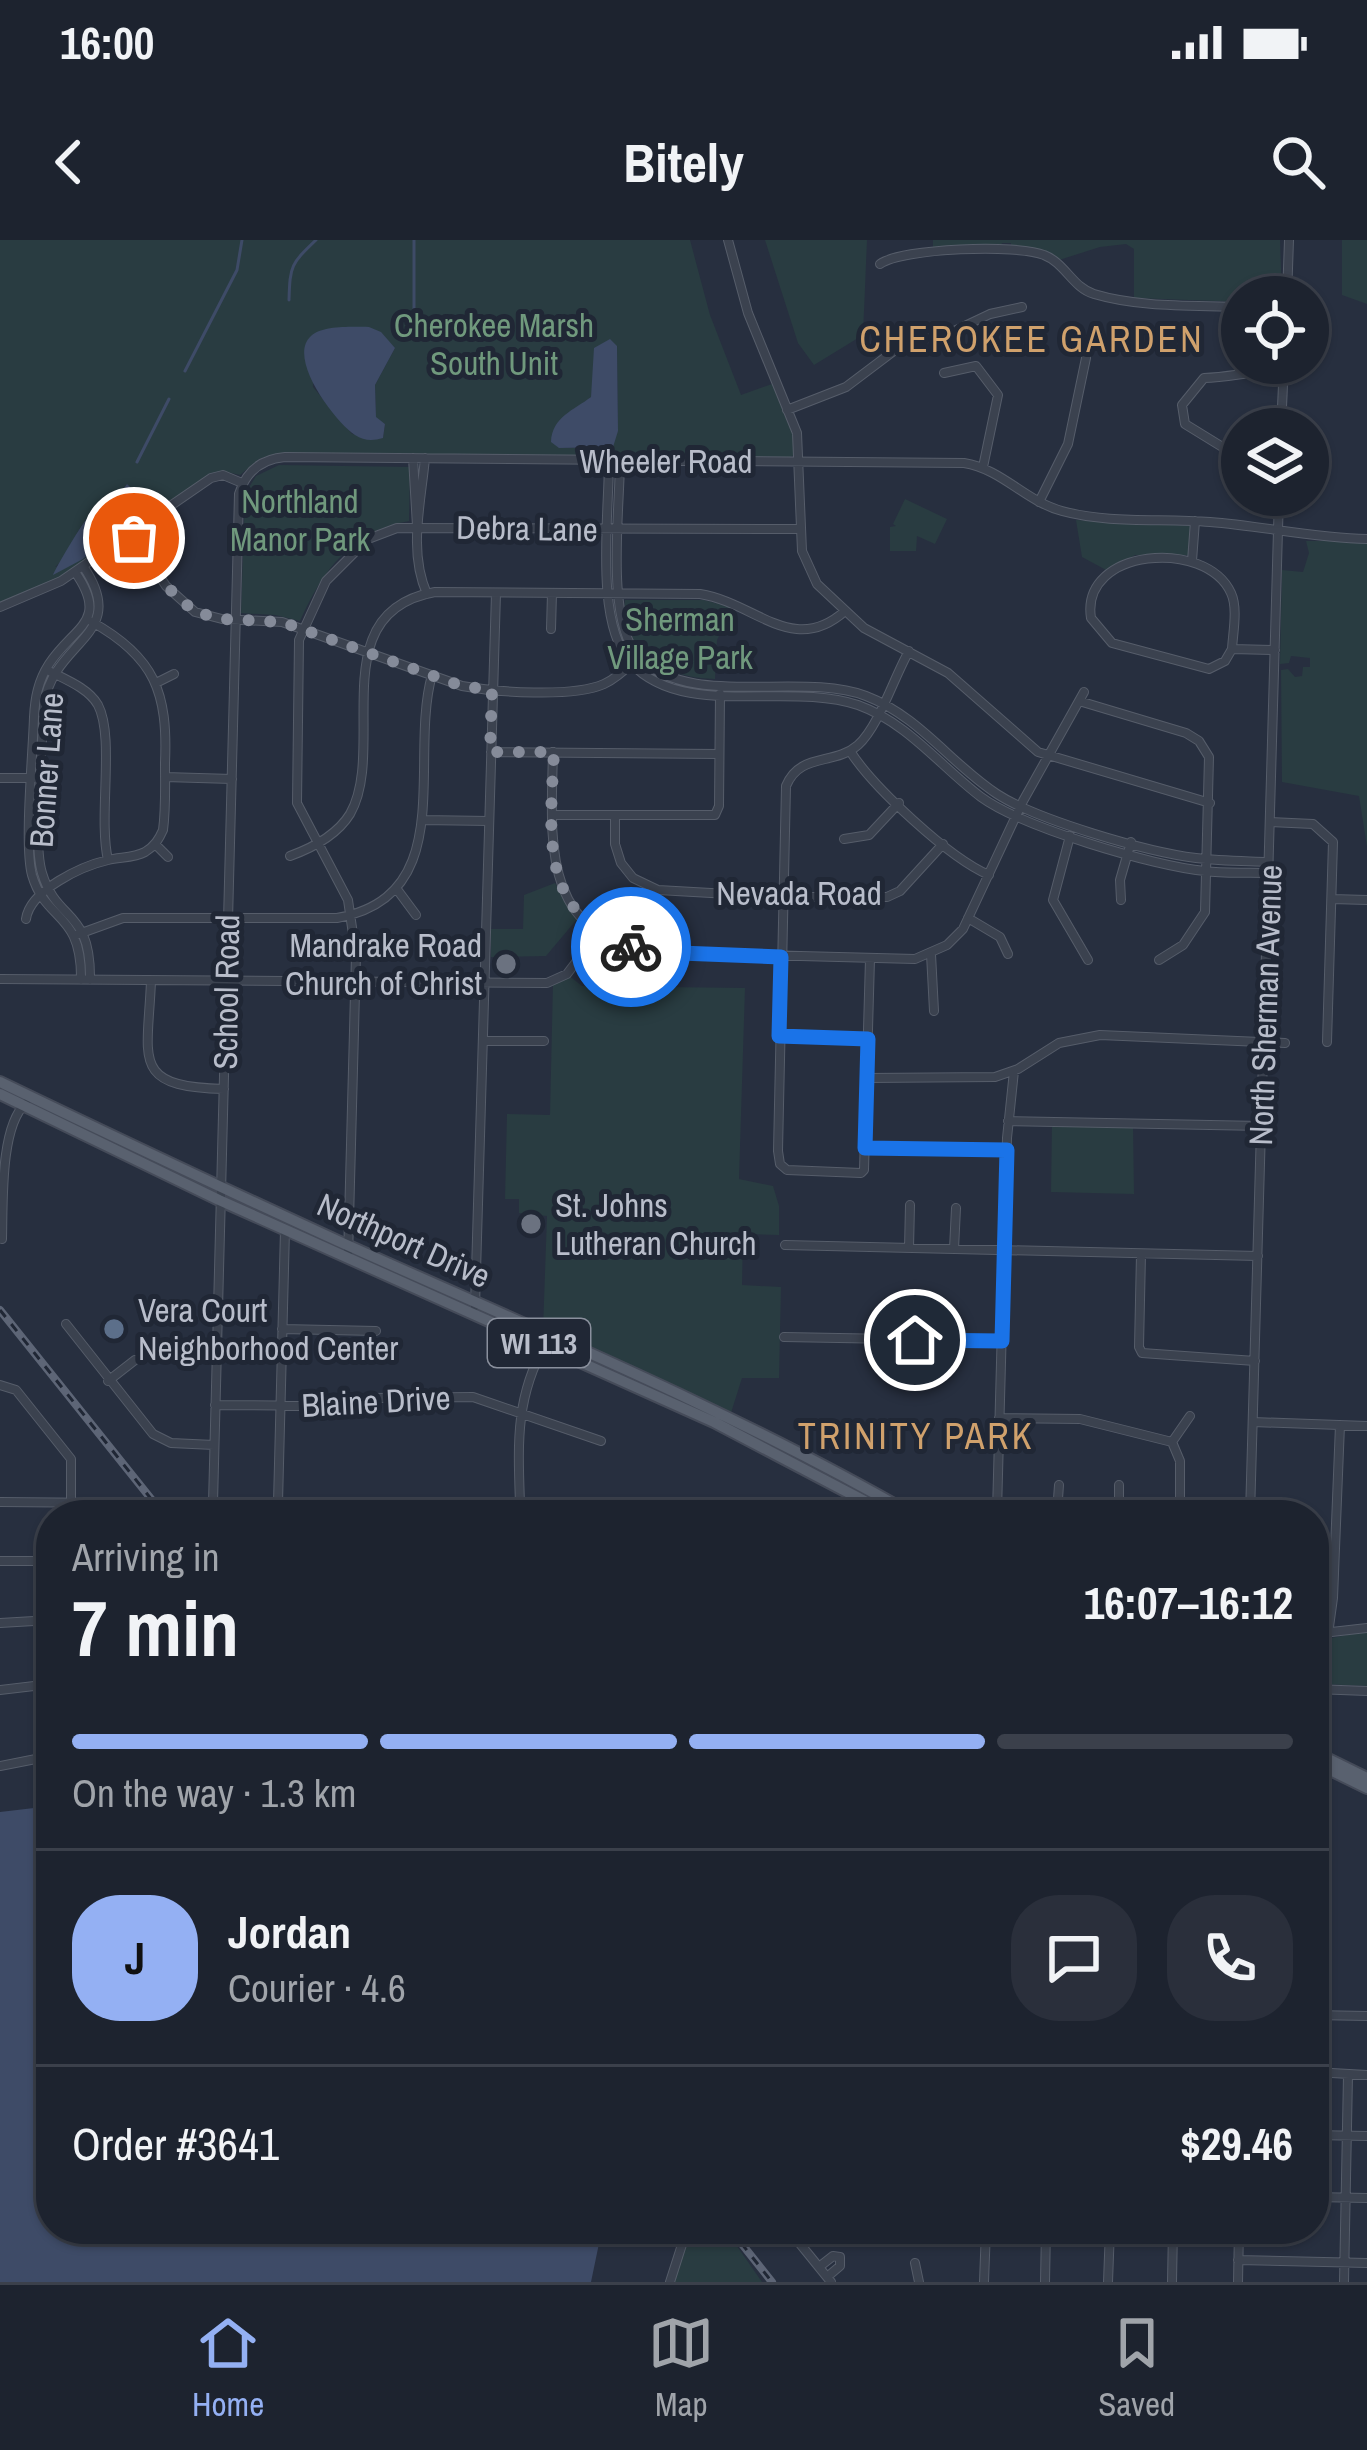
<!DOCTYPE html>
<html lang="en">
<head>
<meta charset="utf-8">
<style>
  :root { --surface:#1d232f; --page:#2a2f3b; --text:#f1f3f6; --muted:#a0a4aa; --line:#3b404b; --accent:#94b0f3 }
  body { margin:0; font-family:"Archivo Narrow",sans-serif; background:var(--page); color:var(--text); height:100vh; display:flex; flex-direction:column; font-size:45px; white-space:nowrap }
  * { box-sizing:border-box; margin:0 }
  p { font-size:39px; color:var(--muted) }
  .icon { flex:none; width:66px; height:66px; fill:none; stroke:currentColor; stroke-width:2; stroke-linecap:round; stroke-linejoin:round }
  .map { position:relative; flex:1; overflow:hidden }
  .sheet { position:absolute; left:36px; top:1260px; width:1293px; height:744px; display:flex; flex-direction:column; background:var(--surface); border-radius:48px; box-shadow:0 3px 9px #0004,0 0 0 3px var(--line) }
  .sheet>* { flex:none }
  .tools { position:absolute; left:1221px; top:36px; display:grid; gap:24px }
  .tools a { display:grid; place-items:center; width:108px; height:108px; border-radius:50%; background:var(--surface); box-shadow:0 3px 9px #0004,0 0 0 3px var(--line); font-size:60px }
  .pin { position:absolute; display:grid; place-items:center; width:102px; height:102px; color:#fff; margin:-51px; border:6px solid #fff; border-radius:50%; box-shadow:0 3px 12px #0007 }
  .courier { position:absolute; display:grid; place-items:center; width:120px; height:120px; margin:-60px; border:9px solid #1a73e8; border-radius:50%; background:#fff; color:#222; box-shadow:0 3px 15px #0007 }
  .summary em { font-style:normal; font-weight:700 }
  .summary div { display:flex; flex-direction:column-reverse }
  .summary { display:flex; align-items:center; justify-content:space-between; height:204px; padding:0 36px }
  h1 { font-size:78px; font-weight:700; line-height:90px }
  .bar { display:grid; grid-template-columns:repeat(4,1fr); gap:18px 12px; align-content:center; height:144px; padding:0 36px }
  .bar i { height:15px; border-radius:9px; background:var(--line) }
  .bar .current { background:var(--accent) }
  .bar p { grid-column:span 4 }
  .line { display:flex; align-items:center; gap:30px; padding:0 36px; border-top:3px solid var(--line) }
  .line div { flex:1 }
  .round { display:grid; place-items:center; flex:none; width:126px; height:126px; border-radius:48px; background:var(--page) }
  .status { display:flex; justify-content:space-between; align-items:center; height:84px; padding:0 60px; background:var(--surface); direction:ltr }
  .status svg { height:33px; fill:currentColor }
  header { display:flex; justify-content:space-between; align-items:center; height:156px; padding:0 36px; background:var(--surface); font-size:54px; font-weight:700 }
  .menu { display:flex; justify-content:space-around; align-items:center; height:168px; border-top:3px solid var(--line); background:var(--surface); font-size:33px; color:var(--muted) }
  .menu a { display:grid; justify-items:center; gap:6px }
  .menu .current { color:var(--accent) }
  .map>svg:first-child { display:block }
  .green { fill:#293c41; fill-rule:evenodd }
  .water { fill:#3e4b67 }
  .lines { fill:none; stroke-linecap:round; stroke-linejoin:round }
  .stream { stroke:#3e4b67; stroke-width:3 }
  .minor-casing { stroke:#565d6a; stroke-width:10 }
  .major-casing { stroke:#454b59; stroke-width:14 }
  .minor { stroke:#3b424f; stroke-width:8 }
  .major { stroke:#59616f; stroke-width:10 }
  .rail-casing { stroke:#5d6576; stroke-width:8 }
  .rail { stroke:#202735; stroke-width:3; stroke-dasharray:9; stroke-linecap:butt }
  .done { stroke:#858b99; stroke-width:12; stroke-dasharray:0 21.6 }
  .route { stroke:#1a73e8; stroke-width:15 }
  .worship-dot { fill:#6b7280; stroke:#202735; stroke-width:4.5 }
  .service-dot { fill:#5c6f8a; stroke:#202735; stroke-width:4.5 }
  .labels { text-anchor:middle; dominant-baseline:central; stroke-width:10; stroke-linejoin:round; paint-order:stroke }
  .shield { fill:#202735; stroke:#8a909d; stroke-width:3 }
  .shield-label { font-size:30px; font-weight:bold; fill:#b8bdca }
  .park-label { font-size:33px; fill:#70997d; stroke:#202735 }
  .street-label { font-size:33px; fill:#b8bdca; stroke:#202735 }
  .poi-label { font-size:33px; fill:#b8bdca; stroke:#202735; text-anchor:start }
  .neighbourhood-label { font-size:36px; letter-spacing:3px; fill:#d0a16c; stroke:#202735 }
</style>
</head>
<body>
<div class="status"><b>16:00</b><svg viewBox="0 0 49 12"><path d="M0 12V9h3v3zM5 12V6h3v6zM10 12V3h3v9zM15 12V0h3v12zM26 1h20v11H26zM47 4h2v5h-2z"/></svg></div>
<header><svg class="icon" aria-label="back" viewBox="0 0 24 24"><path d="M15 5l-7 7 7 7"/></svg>Bitely<svg class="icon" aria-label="search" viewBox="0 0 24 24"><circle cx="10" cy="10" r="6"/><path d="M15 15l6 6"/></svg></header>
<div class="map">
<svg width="1367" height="2042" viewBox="0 0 1367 2042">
  <rect width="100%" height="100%" fill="#272f3f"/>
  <path class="green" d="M0,0H690L710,75L741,155L772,144L793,195L796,214L790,217L276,214L259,219L240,235L223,231L209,235L57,339L0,364ZM369,87L395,108L375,145L376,178L385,184L383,198L352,194L313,147L312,95ZM617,106L618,191L606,208H559L580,166L591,157L593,143ZM127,244L140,256L137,271L83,319L55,327C72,313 74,291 89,277C102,264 113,263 127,244Z
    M765,0H867L863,95L814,125L798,103Z
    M933,0H1280L1282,57H1242V62L1134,58V9L1126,4L1100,7L1059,20L1044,11L1011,7V3H1002L1001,7L956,9L955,5L933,10Z
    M1342,0H1367V64L1342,55Z
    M279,225L410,227L409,281C351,291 323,330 300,381L275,375L241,373L245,254L256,236Z
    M905,259L947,279L935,304L917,296L916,311H890V287L896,286L893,284Z
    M1076,280L1192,286L1190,315H1135L1108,331L1082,317Z
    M1306,301H1367V607L1359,556L1282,542L1281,430L1288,429L1295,437L1302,436L1303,427H1310V418L1291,416L1289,423L1280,424L1282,330L1303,332L1309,313Z
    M625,360H704L733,368L717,400L715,439C669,439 618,413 625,360Z
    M555,643L578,678L546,716L491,717V689H523L524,655Z
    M567,734L582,746L745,748L739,939L773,946L779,966V995L743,994L742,1045L781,1047L779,1138H742L730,1176L543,1090L547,976L519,973V959H505L507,874L550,875L553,742Z
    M1052,882L1133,884L1134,954L1051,952Z
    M1367,1391V1446L1322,1444L1327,1399Z
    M687,1989H725L762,2042H670Z"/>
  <path class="water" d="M369,87L381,92L395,108L375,145L376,177L385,184L383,198C373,201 364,201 355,195C336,183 286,118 311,96C323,85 354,87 369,87Z
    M610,99L617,106L618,191L613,207L559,208L551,202C552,177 574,170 591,157L594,108Z
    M127,244L140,256L137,271L83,319L53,335C55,329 84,280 89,276C104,264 116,260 127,244Z
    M51,1566V1989H602L591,2042H0V1572Z"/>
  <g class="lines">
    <path class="stream" d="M289,60C290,25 291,24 316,0
      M414,95V0
      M185,131L237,30L242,0
      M137,222L169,159"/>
    <g class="minor-casing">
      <path id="minor" d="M728,0L748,73L797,193L802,311L817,344L864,388L948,433L1038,512L1210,563
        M880,24C902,8 1018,4 1044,15C1065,23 1073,48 1094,54C1141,68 1194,65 1242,67
        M1287,57L1289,0
        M944,133L976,126L998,155L983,227
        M787,170L846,147L903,104L952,92L990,74L1022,67
        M1242,183L1282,184
        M1281,189L1284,123
        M413,218L417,286
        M425,218C421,263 408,311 427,354
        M609,220C609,275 594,383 631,423C683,480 788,441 858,465C908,483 940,526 981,557C1022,587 1153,626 1205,631C1225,634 1247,632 1268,633
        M620,220C620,268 605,380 638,416C688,470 800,431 866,456C919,476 951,524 997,554C1037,580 1147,612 1196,618C1220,621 1244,621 1268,622
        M1242,226L1224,208L1185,184L1182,165L1204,138C1232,137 1256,130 1284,131
        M1039,262L1068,204L1086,118
        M131,293L166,346L195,372L222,379L282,382L462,446C496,452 572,458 604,444C615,439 625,430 634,421
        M1192,321L1195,281
        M83,326C131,396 54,399 44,464C43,504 32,600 42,633C57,683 91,668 90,740
        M75,332C110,382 74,386 49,424C38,441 35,458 34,477C33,513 24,605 32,635C46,683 82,671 81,740
        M0,367L61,341L211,238L223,235L242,243
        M551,389L552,353
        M1232,409L1225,421L1209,429L1112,403L1091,378C1080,308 1206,298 1231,353C1238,368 1233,392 1232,409L1275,410
        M51,432C67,440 89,449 98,465C115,497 98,577 108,620
        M156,443L174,434
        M1079,461L1186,493L1199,501L1209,517L1205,672L1183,705L1159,720
        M850,511C873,547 949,618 989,635
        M491,512L719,514
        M553,512C551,600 540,696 654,712L915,719L947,705L963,689L1023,561L1084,452
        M165,537L232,539
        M0,538H34
        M552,575H715L719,566L720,454
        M615,576V604L621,623L633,638L658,650L782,657H887L900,651L943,604
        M422,580L489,581
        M1270,582L1313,584L1333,602L1327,802
        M1070,596L1053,660L1088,720
        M844,599L869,595L899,563
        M155,604L168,617
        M290,616C312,608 337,595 350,574C388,508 321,372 435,352L700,354C756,363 793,417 845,371
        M396,648L416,675
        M1332,659L1367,660
        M1121,660L1120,640L1131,602
        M968,678L1000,697L1008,714
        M26,679C30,650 82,626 108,620C120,617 134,618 145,612C155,606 159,599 163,590C166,568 165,545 165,523C168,453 155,417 92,382
        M76,695L123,678H337C460,656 408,520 432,435
        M931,714L934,771
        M870,719L864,930L861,933L787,930L780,924L778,911L786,546C800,512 834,526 858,505C879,486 894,437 909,411
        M0,739L547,743L567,734L599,692
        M151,741C148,819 130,847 224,849
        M779,796L868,799
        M483,801H544
        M867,838L995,837L1018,829L1059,803L1100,795L1285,803
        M1008,881L1262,886
        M865,908L1007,910
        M2,999C3,962 0,886 26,863
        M785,1005L1258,1016
        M909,1008L910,965
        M954,1009L956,968
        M1141,1014L1139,1107L1142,1113L1255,1121
        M348,1018L356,715L348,660L297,563L299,400L326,341L368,299L397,288L801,289
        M475,1066L496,353
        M66,1084L153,1194L171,1203L214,1205
        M282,1089L376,1091
        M784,1097L1002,1101
        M108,1141L135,1120
        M0,1145L16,1150L71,1219V1262
        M215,1165L325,1166L371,1158L473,1157L601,1201
        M999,1178L1080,1179L1172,1202
        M1253,1182L1367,1186
        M1172,1202L1180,1221V1275
        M1172,1202L1190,1176
        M1119,1245V1274
        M0,1262L840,1269
        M213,1263L239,254C246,231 261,219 285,217L964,223C1002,229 1025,261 1062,271C1109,284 1162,278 1210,282C1263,286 1314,298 1367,299
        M278,1263L285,990
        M520,1264C518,1204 515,1157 546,1103
        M997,1272L1007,898L1014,831
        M1057,1273L1059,1245
        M967,1275L982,1272L1155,1275
        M1250,1275L1279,255
        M0,1321H51
        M0,1383L51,1380
        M1314,1394L1367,1388
        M1328,1394L1333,1358L1340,1185
        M1314,1449L1367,1451
        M0,1450L51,1444
        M0,1526L51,1516
        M1314,1775L1367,1776
        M1314,1832L1367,1835
        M1314,1895L1367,1896
        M1314,1957L1367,1958
        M788,1989L831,2042
        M1238,2020L1367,2023
        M915,2023L919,2042
        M819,2027L833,2016L840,2017V2026L827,2037
        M670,2042L687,1989
        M984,2042L986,1989
        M1045,2042L1046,1989
        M1108,2042L1110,1989
        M1172,2042L1173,1989
        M1238,2042L1239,1989
        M1344,2042L1348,1835"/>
    </g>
    <g class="major-casing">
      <path id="major" d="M0,842C112,896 224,949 338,1001C531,1088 729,1169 913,1275
        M0,854L219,960L714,1182L891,1275
        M839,1269L858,1264L871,1266
        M1314,1512L1367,1538
        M1314,1522L1367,1548"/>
    </g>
    <use href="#minor" class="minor"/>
    <use href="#major" class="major"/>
    <g class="rail-casing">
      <path id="rail" d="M0,1070L164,1275
        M730,1989L772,2042"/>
    </g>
    <use href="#rail" class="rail"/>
  </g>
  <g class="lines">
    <path class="done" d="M134,298L166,346L195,372L222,379L282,382L462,446L492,450L490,512H554C550,593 538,674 631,707"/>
    <path class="route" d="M631,707L654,712L781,717L779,796L868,799L865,908L1007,910L1002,1101L915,1100"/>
  </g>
  <g class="worship-dot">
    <circle cx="506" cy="724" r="12"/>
    <circle cx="531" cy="984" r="12"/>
  </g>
  <circle class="service-dot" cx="114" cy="1089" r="12"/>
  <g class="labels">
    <rect class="shield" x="488" y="1079" width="102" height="48" rx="9"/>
    <g class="shield-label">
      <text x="539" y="1103">WI 113</text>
    </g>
    <g class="park-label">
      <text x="494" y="85">Cherokee Marsh<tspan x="494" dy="38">South Unit</tspan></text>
      <text x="300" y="261">Northland<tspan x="300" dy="38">Manor Park</tspan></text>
      <text x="680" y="379">Sherman<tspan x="680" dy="38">Village Park</tspan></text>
    </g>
    <g class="street-label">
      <text x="666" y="221">Wheeler Road</text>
      <text transform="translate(527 288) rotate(1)">Debra Lane</text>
      <text transform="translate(46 530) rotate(-86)">Bonner Lane</text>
      <text x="799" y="653">Nevada Road</text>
      <text transform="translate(226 752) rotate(-89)">School Road</text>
      <text transform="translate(1265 765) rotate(-88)">North Sherman Avenue</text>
      <text transform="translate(404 1000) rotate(24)">Northport Drive</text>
      <text transform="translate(376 1161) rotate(-3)">Blaine Drive</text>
    </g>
    <g class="poi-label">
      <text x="482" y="705" text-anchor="end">Mandrake Road<tspan x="482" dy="38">Church of Christ</tspan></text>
      <text x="555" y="965">St. Johns<tspan x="555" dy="38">Lutheran Church</tspan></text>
      <text x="138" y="1070">Vera Court<tspan x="138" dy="38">Neighborhood Center</tspan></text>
    </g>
    <g class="neighbourhood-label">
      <text x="1032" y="99">CHEROKEE GARDEN</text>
      <text x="916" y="1196">TRINITY PARK</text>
    </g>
  </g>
</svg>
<div class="tools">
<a><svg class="icon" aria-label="locate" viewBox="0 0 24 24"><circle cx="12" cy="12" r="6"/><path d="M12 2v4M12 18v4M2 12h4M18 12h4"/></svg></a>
<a><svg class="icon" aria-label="layers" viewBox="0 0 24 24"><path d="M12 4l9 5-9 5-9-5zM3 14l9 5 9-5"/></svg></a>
</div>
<div class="pin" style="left:134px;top:298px;background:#ea580c"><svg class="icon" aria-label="bag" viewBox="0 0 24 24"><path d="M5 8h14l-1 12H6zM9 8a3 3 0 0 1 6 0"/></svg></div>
<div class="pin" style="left:915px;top:1100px;background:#1f2937"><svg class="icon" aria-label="home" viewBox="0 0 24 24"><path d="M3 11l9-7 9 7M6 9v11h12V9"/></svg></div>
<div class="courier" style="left:631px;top:707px"><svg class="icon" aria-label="bike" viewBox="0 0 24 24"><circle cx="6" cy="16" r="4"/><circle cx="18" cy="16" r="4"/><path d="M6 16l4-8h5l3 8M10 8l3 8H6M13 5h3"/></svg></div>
<section class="sheet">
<div class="summary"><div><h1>7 min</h1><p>Arriving in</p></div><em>16:07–16:12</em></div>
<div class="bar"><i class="current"></i><i class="current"></i><i class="current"></i><i></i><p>On the way · 1.3 km</p></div>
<div class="line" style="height:216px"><b class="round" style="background:var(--accent);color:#111">J</b><div><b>Jordan</b><p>Courier · 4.6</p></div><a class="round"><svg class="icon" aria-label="chat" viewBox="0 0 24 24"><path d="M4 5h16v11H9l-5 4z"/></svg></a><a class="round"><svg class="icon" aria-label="phone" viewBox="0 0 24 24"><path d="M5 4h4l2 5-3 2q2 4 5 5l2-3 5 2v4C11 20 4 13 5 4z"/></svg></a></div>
<div class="line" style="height:156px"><div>Order #3641</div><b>$29.46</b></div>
</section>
</div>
<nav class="menu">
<a class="current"><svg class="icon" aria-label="home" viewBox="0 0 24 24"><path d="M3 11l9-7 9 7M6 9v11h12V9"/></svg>Home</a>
<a><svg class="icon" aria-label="map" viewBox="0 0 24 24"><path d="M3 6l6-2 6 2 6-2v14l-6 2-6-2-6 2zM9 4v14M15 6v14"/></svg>Map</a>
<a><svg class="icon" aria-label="saved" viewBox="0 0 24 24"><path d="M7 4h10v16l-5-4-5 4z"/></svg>Saved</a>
</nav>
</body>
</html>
